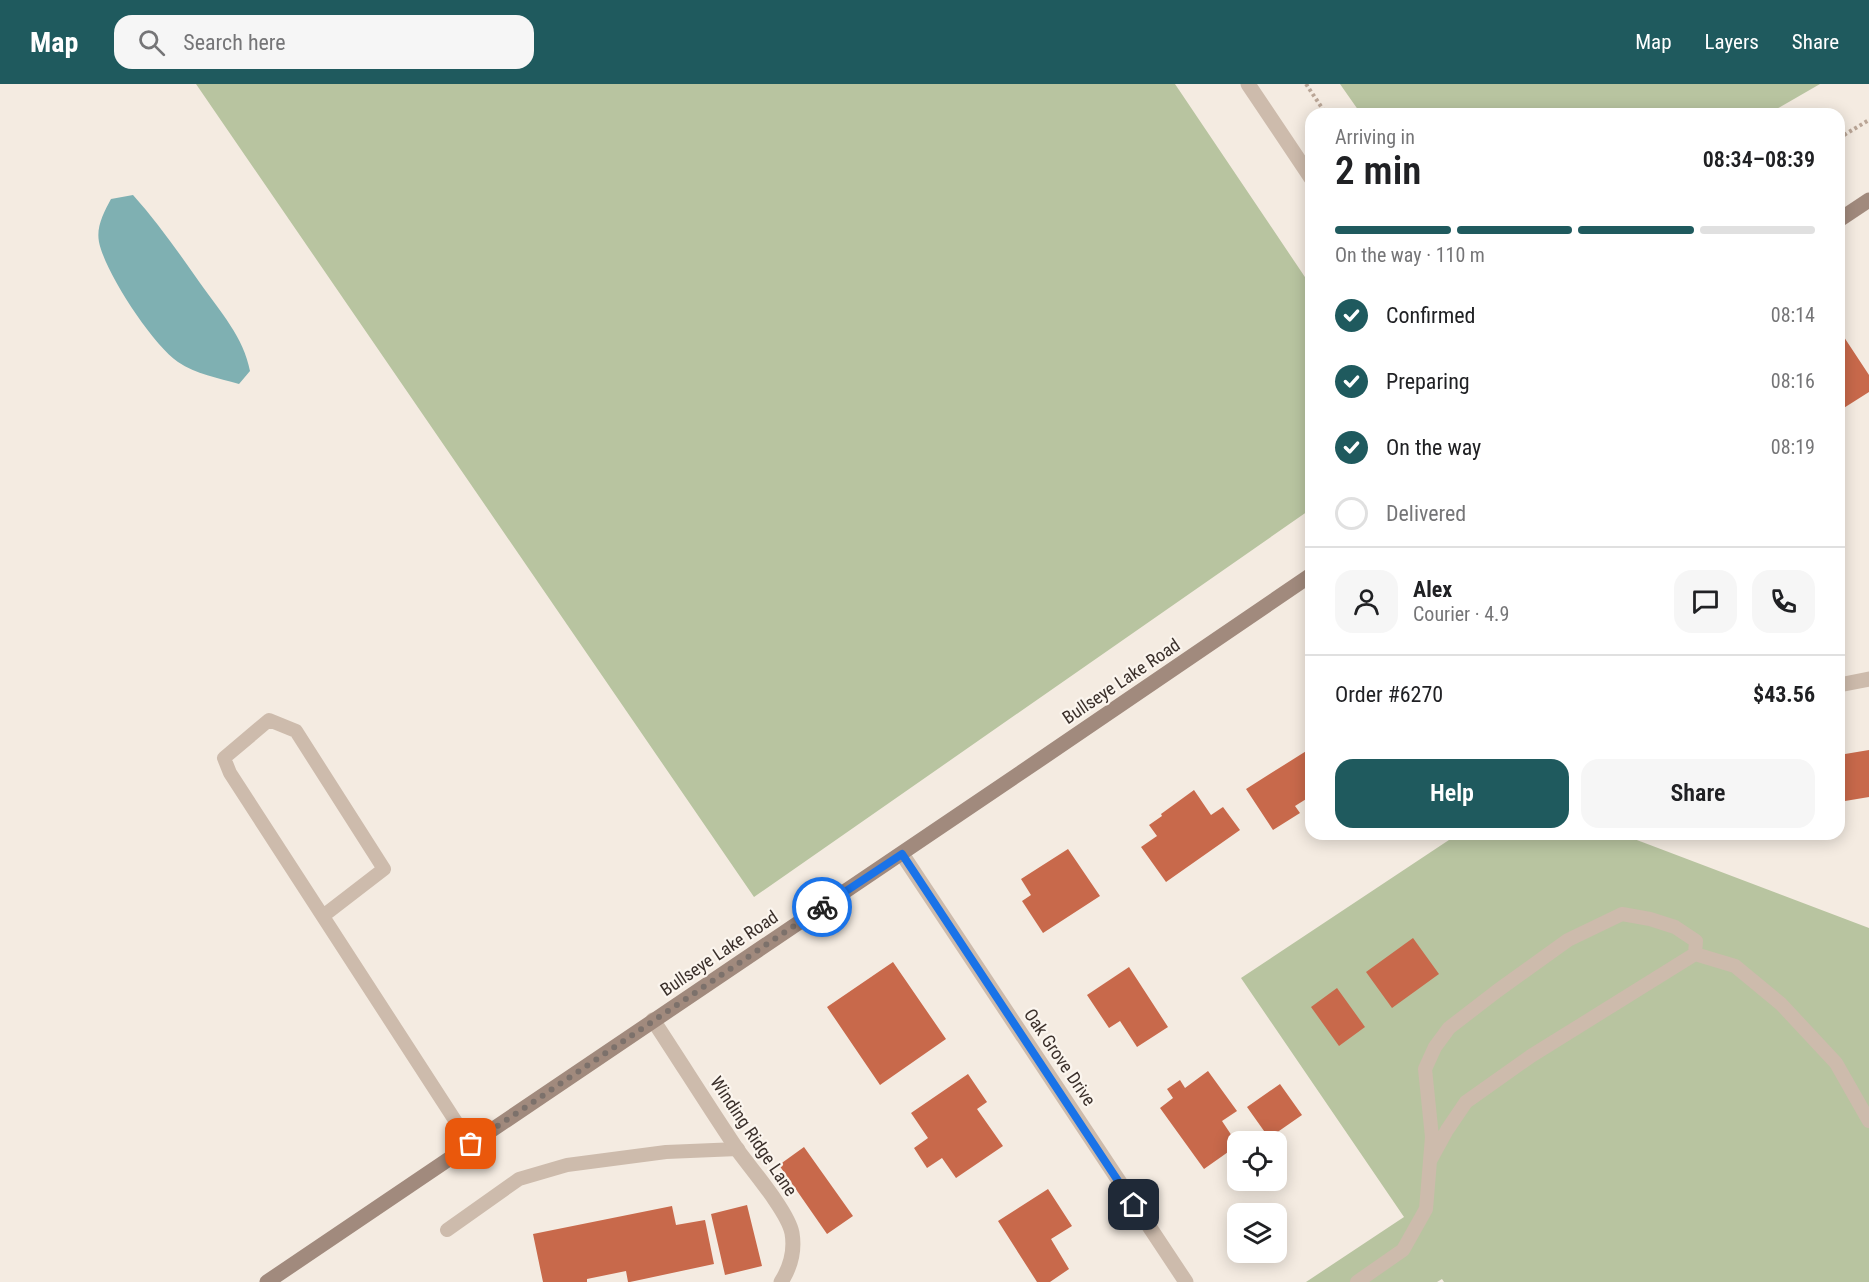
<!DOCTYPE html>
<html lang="en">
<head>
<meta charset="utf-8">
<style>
  :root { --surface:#fff; --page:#f6f6f6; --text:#202124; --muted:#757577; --line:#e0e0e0; --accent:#1f5a5e }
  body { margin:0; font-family:"Roboto Condensed",sans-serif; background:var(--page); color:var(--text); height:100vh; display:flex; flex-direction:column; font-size:22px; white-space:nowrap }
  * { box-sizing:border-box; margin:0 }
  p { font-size:20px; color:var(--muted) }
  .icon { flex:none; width:33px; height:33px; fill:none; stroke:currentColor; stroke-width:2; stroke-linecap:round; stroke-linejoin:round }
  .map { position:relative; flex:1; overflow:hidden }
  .details { position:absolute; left:1305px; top:24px; width:540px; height:732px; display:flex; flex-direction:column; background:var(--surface); border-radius:18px; box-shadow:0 3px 15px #0003 }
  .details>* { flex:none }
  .controls { position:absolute; left:1227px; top:1047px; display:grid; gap:12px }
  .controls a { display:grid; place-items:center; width:60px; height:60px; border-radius:12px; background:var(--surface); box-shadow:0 3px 15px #0003; font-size:30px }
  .pin { position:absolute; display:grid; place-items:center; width:51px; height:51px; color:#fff; margin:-26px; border-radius:12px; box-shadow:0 3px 9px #0006 }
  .courier { position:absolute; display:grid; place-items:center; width:60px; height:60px; margin:-30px; border:4px solid #1a73e8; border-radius:50%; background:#fff; color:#222; box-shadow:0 2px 8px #0007 }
  .summary em { font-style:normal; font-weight:600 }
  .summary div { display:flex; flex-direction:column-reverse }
  .summary { display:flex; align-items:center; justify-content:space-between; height:102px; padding:0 30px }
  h1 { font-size:39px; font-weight:600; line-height:45px }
  .bar { display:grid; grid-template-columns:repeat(4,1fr); gap:9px 6px; align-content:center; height:72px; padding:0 30px }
  .bar i { height:8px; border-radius:4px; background:var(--line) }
  .bar .selected { background:var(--accent) }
  .bar p { grid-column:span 4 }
  .line { display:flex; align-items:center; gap:15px; padding:0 30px; border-top:2px solid var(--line) }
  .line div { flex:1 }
  .round { display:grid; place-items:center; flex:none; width:63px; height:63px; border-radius:18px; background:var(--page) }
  ol { padding:0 30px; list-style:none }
  li { display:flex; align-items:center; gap:18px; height:66px }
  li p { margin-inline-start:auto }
  li .icon { padding:6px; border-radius:50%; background:var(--accent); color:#fff; stroke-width:4 }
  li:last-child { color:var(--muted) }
  li i { width:33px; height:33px; border:3px solid var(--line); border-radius:50% }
  .primary-button { display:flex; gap:12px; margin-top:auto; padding:12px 30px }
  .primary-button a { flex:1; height:69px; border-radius:18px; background:var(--accent); color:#fff; font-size:24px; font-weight:600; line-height:69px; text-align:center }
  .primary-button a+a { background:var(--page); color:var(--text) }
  header { display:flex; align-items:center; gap:36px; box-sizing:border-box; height:84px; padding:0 30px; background:var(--accent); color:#fff }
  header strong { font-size:28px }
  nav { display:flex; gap:33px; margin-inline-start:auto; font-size:21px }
  .search { width:420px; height:54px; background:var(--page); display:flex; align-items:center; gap:15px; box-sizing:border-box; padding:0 21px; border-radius:18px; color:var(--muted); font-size:22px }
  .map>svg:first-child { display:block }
  .green { fill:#b8c4a0 }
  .water { fill:#7fb0b2 }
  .building { fill:#c8694b }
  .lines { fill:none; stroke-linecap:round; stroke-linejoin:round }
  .path { stroke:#b9a596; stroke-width:4; stroke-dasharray:3 3; stroke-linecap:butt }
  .lane { stroke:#cdbbac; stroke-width:14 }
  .street { stroke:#cdbbac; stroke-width:15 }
  .secondary { stroke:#a18a7d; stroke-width:15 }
  .done { stroke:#7c716b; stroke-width:6; stroke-dasharray:0 10.8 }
  .route { stroke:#1a73e8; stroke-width:8 }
  .labels { text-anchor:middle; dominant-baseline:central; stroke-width:4.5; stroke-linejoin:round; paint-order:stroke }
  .street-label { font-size:18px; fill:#3b302b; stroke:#fbf5ee }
</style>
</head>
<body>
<header>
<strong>Map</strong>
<div class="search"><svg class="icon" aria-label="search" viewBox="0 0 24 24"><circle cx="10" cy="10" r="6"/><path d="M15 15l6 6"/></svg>Search here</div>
<nav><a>Map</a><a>Layers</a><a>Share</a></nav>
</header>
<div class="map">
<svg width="1869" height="1198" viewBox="0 0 1869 1198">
  <rect width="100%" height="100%" fill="#f4ebe1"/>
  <path class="green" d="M196,0H1175L1311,202V425L754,813Z
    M1340,0H1820L1768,30H1361Z
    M1458,750H1621L1869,844V1198H1444L1442,1195L1437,1198H1306L1404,1133L1241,894Z"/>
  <path class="water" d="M133,111C158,139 179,169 200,199C220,227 244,254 250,287L239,300C218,294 196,290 178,278C152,260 105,188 99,158C96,143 104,128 111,115Z"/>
  <path class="building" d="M1842,250L1869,291V308L1839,327V253Z
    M1311,664V712L1295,722L1300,729L1273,746L1246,705Z
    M1869,666V713L1839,718V671Z
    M1194,706L1211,731L1223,723L1240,746L1166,798L1141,763L1157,752L1149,741L1162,732L1161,730Z
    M1068,765L1100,812L1043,849L1022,817L1031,811L1021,795Z
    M1413,854L1439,890L1392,924L1366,888Z
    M893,878L946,955L880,1001L827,923Z
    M1129,883L1168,943L1137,963L1120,937L1109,944L1087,911Z
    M1337,904L1365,943L1339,962L1311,923Z
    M1208,987L1237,1027L1222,1037L1238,1061L1204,1085L1160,1024L1173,1014L1167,1005L1180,996L1185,1004Z
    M968,990L987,1018L977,1025L1003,1062L956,1094L942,1074L927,1084L914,1064L928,1054L911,1029Z
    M1280,1000L1302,1031L1269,1054L1247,1023Z
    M804,1063L853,1132L827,1150L779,1081Z
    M1048,1105L1072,1142L1051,1155L1069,1185L1050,1198H1037L998,1137Z
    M747,1121L762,1182L725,1191L711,1130Z
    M672,1122L676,1141L705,1136L714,1180L630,1198H628L626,1187L587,1195V1198H543L533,1150Z"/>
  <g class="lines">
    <path class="path" d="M1306,0L1326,30
      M1839,54L1869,36"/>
    <path class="lane" d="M323,832L384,785L296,647L269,636L224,674L230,689L471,1061
      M1695,870L1735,882L1781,920L1836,979L1869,1037
      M447,1146L519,1095L567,1081L666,1068L738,1065
      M1357,1198L1403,1166L1426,1125L1432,1053L1425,985L1435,963L1449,944L1497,907L1568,856L1622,830L1650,835L1675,843L1696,857L1695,870L1531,972L1466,1018L1447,1046L1430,1077"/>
    <path class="street" d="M1248,0L1311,94
      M1839,601L1869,595
      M902,770L1186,1198
      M653,936C682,980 710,1025 739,1068C753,1087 788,1128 792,1149C795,1167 790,1184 781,1198"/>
    <path class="secondary" d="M1839,136L1869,116
      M267,1198C616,963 964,728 1311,491"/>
  </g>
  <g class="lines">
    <path class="done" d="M471,1060L822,823"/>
    <path class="route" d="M822,823L902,770L1134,1121"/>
  </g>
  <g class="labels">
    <g class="street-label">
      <text transform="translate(1121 597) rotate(-34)">Bullseye Lake Road</text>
      <text transform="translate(719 869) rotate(-34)">Bullseye Lake Road</text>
      <text transform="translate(1060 973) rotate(56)">Oak Grove Drive</text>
      <text transform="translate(754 1052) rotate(56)">Winding Ridge Lane</text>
    </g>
  </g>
</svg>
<div class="controls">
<a><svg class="icon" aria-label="locate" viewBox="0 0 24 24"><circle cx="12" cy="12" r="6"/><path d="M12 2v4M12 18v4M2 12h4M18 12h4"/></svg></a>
<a><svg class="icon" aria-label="layers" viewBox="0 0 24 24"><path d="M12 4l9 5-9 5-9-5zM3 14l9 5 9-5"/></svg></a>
</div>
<div class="pin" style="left:471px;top:1060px;background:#ea580c"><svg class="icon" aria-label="bag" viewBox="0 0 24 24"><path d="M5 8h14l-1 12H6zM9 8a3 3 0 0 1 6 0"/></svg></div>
<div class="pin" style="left:1134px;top:1121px;background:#1f2937"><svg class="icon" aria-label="home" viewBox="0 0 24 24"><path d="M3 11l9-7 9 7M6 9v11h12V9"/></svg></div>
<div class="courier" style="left:822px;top:823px"><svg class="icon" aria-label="bike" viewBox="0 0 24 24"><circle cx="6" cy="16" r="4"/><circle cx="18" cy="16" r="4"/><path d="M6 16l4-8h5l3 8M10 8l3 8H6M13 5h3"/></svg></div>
<section class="details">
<div class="summary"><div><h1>2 min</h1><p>Arriving in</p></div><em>08:34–08:39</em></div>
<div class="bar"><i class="selected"></i><i class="selected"></i><i class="selected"></i><i></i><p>On the way · 110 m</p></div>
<ol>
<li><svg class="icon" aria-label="check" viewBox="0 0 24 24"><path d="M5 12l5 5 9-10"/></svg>Confirmed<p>08:14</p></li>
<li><svg class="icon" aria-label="check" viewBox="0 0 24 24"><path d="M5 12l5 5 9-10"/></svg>Preparing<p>08:16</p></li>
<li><svg class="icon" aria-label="check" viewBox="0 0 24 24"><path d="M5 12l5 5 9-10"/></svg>On the way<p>08:19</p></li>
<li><i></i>Delivered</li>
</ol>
<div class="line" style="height:108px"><a class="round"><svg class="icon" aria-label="person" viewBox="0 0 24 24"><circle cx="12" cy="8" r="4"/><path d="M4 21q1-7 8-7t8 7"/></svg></a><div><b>Alex</b><p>Courier · 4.9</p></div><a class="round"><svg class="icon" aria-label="chat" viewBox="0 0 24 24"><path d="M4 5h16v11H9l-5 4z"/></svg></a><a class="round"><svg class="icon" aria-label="phone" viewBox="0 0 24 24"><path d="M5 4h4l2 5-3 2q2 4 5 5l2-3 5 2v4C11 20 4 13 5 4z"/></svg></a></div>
<div class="line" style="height:78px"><div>Order #6270</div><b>$43.56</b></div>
<div class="primary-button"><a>Help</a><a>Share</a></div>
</section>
</div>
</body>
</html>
